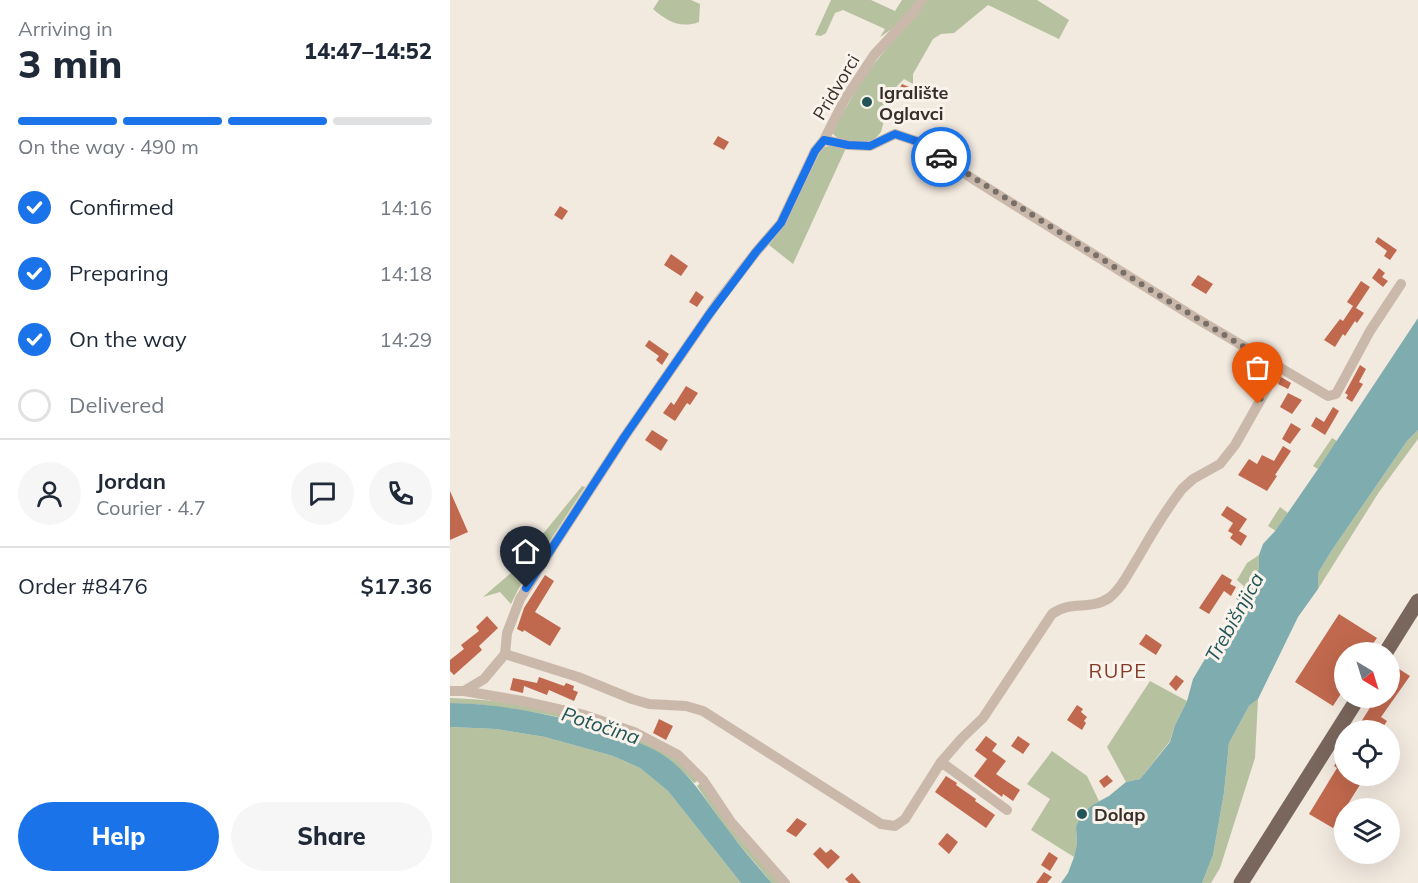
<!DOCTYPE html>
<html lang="en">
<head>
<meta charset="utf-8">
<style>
  :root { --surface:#fff; --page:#f6f6f7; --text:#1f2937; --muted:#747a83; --line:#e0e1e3; --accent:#1a73e8 }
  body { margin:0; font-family:Mulish,sans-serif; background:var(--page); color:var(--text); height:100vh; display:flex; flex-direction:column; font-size:22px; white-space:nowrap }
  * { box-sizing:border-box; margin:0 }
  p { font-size:20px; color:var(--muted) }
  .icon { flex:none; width:33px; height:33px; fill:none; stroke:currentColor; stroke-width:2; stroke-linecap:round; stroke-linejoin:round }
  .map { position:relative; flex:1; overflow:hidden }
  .panel { display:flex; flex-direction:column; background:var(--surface); width:450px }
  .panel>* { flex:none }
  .needle { width:39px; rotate:142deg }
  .tools { position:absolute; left:884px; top:642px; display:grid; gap:12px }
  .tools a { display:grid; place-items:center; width:66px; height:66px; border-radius:50%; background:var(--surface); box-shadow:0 6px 24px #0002; font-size:30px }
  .pin { position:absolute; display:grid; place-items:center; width:51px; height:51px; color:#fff; margin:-62px -26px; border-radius:50% 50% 50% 0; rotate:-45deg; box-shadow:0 0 6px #0007 }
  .pin .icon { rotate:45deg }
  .courier { position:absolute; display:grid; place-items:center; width:60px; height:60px; margin:-30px; border:4px solid #1a73e8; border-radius:50%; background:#fff; color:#222; box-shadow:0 2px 8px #0007 }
  .headline em { font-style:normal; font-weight:800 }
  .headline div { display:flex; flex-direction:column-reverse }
  .headline { display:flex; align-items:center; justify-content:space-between; height:102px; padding:0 18px }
  h1 { font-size:39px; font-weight:800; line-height:45px }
  .bar { display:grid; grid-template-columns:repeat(4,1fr); gap:9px 6px; align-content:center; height:72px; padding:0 18px }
  .bar i { height:8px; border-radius:4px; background:var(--line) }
  .bar .current { background:var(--accent) }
  .bar p { grid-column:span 4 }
  .line { display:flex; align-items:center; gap:15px; padding:0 18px; border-top:2px solid var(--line) }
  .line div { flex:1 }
  .round { display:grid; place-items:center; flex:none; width:63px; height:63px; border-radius:32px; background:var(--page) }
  ol { padding:0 18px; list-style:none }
  li { display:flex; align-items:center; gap:18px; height:66px }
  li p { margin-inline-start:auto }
  li .icon { padding:6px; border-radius:50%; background:var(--accent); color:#fff; stroke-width:4 }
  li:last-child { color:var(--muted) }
  li i { width:33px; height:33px; border:3px solid var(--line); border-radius:50% }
  .button { display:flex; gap:12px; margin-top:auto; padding:12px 18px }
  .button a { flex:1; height:69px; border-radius:36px; background:var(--accent); color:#fff; font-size:24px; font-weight:800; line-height:69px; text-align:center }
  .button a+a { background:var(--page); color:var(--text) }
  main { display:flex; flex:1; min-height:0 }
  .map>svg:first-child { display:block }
  .green { fill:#b6c19f }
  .water { fill:#7facae }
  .building { fill:#c1694e }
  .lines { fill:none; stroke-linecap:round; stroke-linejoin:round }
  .street { stroke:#cab9ab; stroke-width:10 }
  .primary { stroke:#79665c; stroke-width:15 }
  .done { stroke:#796f69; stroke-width:6; stroke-dasharray:0 10.8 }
  .route { stroke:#1a73e8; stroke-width:8 }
  .poi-dot { fill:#215558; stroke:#f9f3ec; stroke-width:2 }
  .labels { text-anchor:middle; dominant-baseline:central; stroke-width:6; stroke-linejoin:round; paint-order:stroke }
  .street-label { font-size:18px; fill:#382e2a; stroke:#f9f3ec }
  .poi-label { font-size:18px; font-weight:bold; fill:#382e2a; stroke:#f9f3ec; text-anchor:start }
  .water-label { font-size:20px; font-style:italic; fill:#215558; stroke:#f9f3ec }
  .neighbourhood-label { font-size:20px; letter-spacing:1.5px; fill:#843c26; stroke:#f9f3ec }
</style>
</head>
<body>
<main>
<section class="panel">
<div class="headline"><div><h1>3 min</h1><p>Arriving in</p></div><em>14:47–14:52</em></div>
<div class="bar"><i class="current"></i><i class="current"></i><i class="current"></i><i></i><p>On the way · 490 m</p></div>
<ol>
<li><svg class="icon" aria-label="check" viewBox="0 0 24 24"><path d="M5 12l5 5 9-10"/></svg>Confirmed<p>14:16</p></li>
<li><svg class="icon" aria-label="check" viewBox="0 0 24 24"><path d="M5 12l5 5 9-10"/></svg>Preparing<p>14:18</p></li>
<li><svg class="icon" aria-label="check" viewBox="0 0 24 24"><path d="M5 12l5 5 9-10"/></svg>On the way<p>14:29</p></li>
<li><i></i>Delivered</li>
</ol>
<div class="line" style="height:108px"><a class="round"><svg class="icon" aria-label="person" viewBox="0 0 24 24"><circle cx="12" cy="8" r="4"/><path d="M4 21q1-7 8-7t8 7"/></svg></a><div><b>Jordan</b><p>Courier · 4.7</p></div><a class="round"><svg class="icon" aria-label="chat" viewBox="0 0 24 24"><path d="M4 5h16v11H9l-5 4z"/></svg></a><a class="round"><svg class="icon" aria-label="phone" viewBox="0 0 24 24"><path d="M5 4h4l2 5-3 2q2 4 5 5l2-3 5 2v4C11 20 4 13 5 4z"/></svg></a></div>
<div class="line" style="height:78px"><div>Order #8476</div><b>$17.36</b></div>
<div class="button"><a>Help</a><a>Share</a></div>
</section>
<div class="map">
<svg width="968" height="883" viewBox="0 0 968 883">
  <rect width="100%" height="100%" fill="#f2e9df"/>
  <path class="green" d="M209,0H241L250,4L249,22C230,29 217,21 203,9Z
    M381,0H421L445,11L452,0H469L448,25L430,37L435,29L393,10L385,13L376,33L371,36L365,35Z
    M476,0H587L619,20L609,39L538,5L504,33L491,34L483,39L463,74V84L454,79L443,90L429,114L435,117L431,132L422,142C409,141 389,145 382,132L415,75Z
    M379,146L396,148L343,264L319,245L333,227L372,148Z
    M968,430V439L929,492L868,589V573L882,550L957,441Z
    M882,438L887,441L868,469L863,466Z
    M132,486L135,487L69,588L61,604L50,592L33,597L62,572Z
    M830,507L838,513L826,531L818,526Z
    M809,555V569L797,589L787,580L797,563Z
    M700,681L737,701L725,725L720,741L690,779L676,782L657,747Z
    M0,698C39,699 76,705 114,713L113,718C75,710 38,704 0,703Z
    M808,699L805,758L770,868L761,883H752L763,855L774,793L779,743L799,706Z
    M118,714L184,735L227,758L249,780L244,783C207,743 167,735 117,719Z
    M0,727L46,729L95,737L163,756L190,768L218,791L291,883H0Z
    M602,751L637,776L649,801L644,804L626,827L627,845L624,857L581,830L600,799L577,784Z
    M251,783L329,883H322L276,829L247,786Z"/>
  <path class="water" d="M968,318V430L957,441L882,550L868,573V589L848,617L808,699L799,706L779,743L774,793L763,855L752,883H611L618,873L624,857L627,844L626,827L632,814L644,804L659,796L676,782L690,779L720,742L725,725L737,701L743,679L789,602L786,598L793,587L797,589L809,569V555L813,544L826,530L868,469Z
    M0,703C53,704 103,714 153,730C177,738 204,746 224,763C246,782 260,807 278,830C292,849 307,866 322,883H291L218,791L190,768L163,756L95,737L46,729L0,727Z"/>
  <path class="building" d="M452,84L459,87L452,99L446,96Z
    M268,136L279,142L274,150L263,144Z
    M110,206L118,211L112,220L104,215Z
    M928,237L947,250L940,260L934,256L937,251L925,242Z
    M221,254L238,266L231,276L214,265Z
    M929,268L935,273L932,277L938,281L933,287L922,278Z
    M748,275L763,284L756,294L741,285Z
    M911,281L920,287L906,308L914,313L907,323L905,321L895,336L893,334L885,347L874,340L890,319L893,321L903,306L897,302Z
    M246,291L254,297L247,307L239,302Z
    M199,340L219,354L212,365L206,360L209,356L195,346Z
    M910,365L916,369L909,382L913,384L902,402L896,398L898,395L895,393Z
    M831,377L841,383L838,389L828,384Z
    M236,386L248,393L240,405L237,403L225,421L213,413L221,402L224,405Z
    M838,393L852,400L842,414L830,407Z
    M883,407L889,411L875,435L861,426L866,417L874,422Z
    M841,423L851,429L840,444L832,439Z
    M202,430L218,440L211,451L195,440Z
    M833,446L841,451L825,475L827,476L817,491L788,475L799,459L807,464L812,455L824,461Z
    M0,491L18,532L0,540Z
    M777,506L797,519L789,531L797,536L791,546L780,538L783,534L778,531L783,523L771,515Z
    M772,574L782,580L780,584L786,587L781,596L774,591L759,614L749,608Z
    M95,575L104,581L85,612L111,628L100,646L74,630L73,632L67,629L74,608Z
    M889,614L927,638L917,652H894V689L883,706L845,682Z
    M37,616L48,628L29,646L32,650L4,675L0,671V660L14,649L11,645L29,631L26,627Z
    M696,634L712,645L706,655L689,644Z
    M946,667L960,676L931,717L937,721L931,730H906L926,698H939V677Z
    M726,675L734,681L726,691L719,684Z
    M89,677L114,686L116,683L124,686L123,690L128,692L124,701L99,690L97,695L74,686L73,693L60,690L63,678L87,683Z
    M627,705L633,709L631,712L637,717L634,721L636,723L632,730L617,720Z
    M209,719L223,726L216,740L203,733Z
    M536,736L547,744L542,751L556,761L546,774L570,790L563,801L553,794L552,797L524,776L537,759L525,750Z
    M568,736L580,744L573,754L561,746Z
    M894,750V776H899L911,783L883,828L859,814L887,768L884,766Z
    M657,775L663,781L654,788L649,781Z
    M496,776L507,783L506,785L526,799L525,801L545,815L536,828L485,792Z
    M347,818L357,824L346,837L336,831Z
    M497,833L508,842L499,854L488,844Z
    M370,847L376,853L381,849L390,857L378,869L363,854Z
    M599,852L608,858L600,871L591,865Z
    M594,872L602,877L597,883H586Z
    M402,873L411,883H399L395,879Z"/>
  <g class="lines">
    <path class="street" d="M374,140L398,145L420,146L445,134L469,142L523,179L744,317L878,396L886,394L920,331L951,284
      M55,654L128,677L182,699L199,704L236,706L253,711L431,824L445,826L455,819L491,762L512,738L533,718L602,614C620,600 640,611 659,598C672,588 680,570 689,556C702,533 716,510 732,489L743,479L770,464L785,445L819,385L827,367
      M0,691H14L34,679L55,654L57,633L70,599L102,548L175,436L267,303L306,252L331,223L365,151L374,140L395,99L424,55L463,13L472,0
      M14,691L72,701L134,715L184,732L228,755L253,780L281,822L335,883
      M491,762L557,810"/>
    <path class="primary" d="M936,652L968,601
      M791,883L908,698"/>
  </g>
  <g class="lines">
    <path class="done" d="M491,157L707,294L827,367L808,404"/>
    <path class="route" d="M76,588L175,436L258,316L306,252L331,223L365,151L374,140L398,145L420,146L445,134L469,142L491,157"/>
  </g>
  <g class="poi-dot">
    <circle cx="417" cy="102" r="6"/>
    <circle cx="632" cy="814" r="6"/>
  </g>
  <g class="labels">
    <g class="street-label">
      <text transform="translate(386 87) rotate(-59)">Pridvorci</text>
    </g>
    <g class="poi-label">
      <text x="429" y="92">Igralište<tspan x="429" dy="21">Oglavci</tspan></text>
      <text x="644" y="814">Dolap</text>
    </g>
    <g class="water-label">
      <text transform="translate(784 617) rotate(-61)">Trebišnjica</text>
      <text transform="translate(151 725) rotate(18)">Potočina</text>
    </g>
    <g class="neighbourhood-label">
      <text x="668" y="670">RUPE</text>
    </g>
  </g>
</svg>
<div class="tools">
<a><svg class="needle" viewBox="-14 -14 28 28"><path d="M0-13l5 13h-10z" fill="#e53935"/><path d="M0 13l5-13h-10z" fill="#747a83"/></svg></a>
<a><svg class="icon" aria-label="locate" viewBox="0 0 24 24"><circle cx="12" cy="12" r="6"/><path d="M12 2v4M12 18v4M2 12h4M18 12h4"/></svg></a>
<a><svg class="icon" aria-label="layers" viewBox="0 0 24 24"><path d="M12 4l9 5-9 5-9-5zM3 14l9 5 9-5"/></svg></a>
</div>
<div class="pin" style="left:808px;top:404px;background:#ea580c"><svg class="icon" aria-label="bag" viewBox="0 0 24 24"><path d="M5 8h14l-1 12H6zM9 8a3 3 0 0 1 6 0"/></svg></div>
<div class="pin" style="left:76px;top:588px;background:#1f2937"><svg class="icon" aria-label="home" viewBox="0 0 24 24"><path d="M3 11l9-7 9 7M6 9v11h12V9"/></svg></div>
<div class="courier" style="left:491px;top:157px"><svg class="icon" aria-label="car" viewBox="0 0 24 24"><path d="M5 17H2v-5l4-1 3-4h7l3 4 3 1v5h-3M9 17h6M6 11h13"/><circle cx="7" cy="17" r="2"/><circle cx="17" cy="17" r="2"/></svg></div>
</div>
</main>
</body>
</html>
